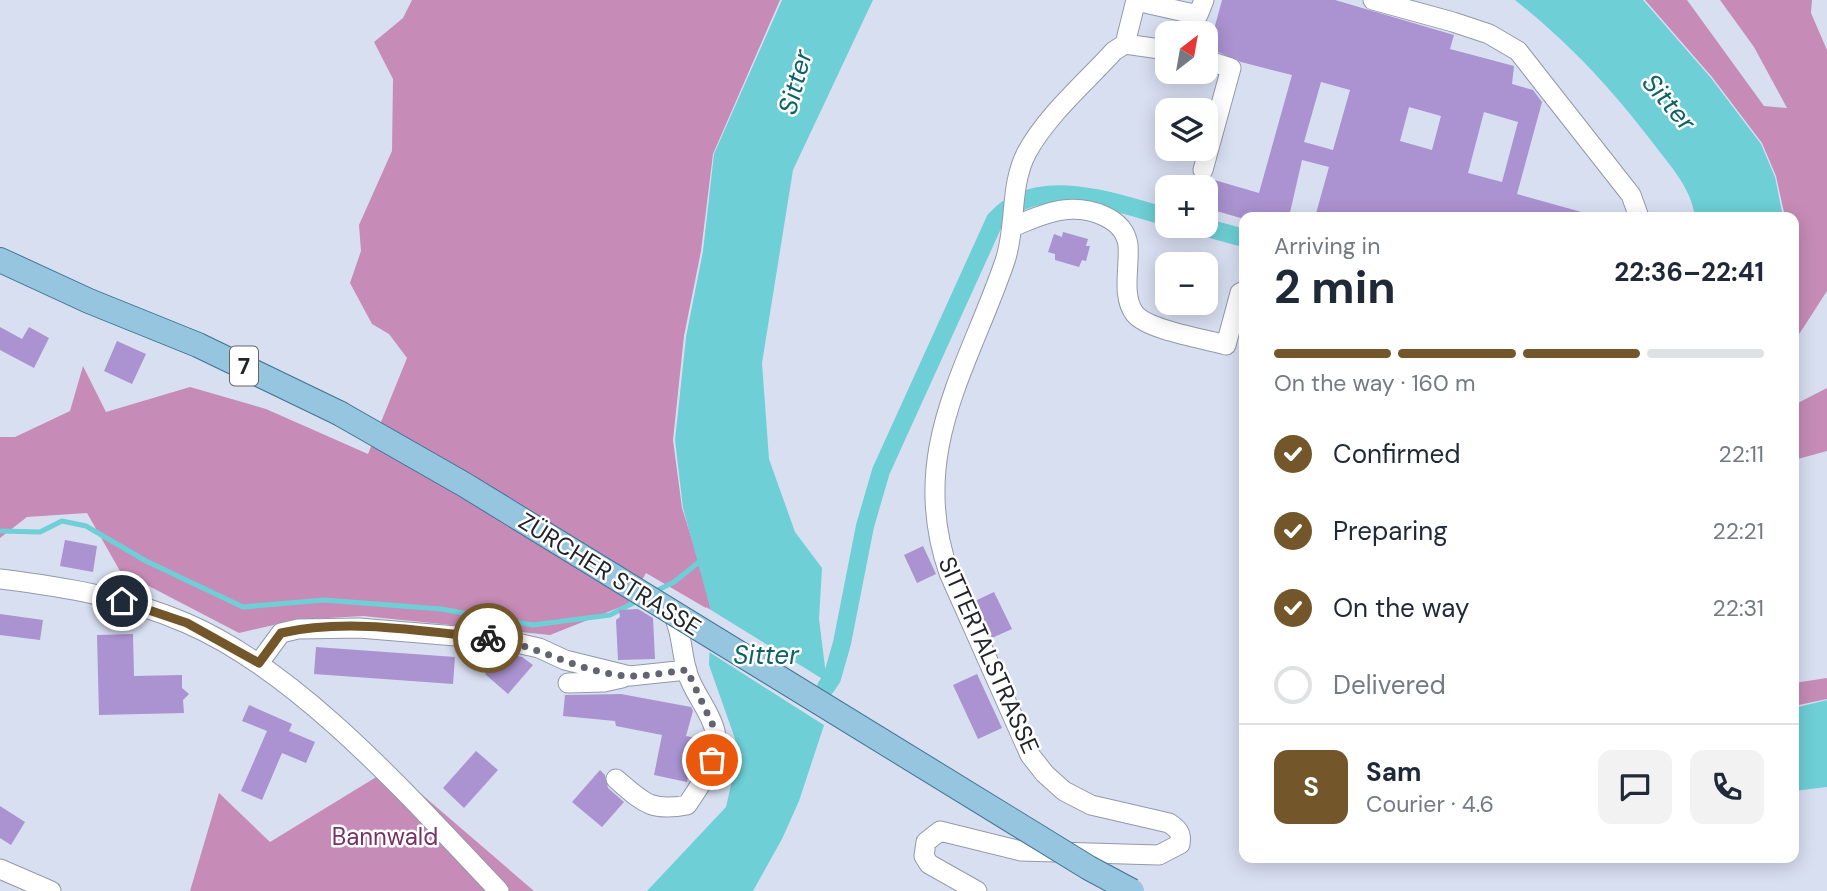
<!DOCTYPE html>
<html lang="en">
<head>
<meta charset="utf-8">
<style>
  :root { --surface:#fff; --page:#f2f2f3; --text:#1f2937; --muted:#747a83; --line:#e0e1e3; --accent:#73572a }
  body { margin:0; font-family:"DM Sans",sans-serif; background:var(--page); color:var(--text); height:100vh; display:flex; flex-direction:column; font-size:26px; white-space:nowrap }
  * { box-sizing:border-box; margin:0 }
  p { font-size:23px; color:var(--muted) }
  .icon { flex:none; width:38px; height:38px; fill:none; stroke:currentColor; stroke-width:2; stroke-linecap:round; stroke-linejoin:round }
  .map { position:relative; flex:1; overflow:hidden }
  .details { position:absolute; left:1239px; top:212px; width:560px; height:651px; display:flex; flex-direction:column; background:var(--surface); border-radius:14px; box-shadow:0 4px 18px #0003 }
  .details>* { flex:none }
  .needle { width:46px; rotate:31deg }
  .fabs { position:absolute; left:1155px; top:21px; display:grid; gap:14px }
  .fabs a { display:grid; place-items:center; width:63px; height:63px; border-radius:14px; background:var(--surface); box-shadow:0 4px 18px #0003; font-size:35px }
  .pin { position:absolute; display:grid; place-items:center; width:60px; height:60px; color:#fff; margin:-30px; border:4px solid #fff; border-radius:50%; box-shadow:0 2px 7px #0007 }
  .courier { position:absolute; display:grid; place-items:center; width:70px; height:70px; margin:-35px; border:5px solid #73572a; border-radius:50%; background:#fff; color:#222; box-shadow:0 2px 9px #0007 }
  .summary em { font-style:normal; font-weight:700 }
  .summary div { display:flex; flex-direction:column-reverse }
  .summary { display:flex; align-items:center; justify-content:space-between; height:119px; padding:0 35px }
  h1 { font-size:46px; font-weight:700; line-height:52px }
  .bar { display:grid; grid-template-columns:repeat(4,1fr); gap:10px 7px; align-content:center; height:84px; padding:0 35px }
  .bar i { height:9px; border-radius:5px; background:var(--line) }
  .bar .selected { background:var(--accent) }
  .bar p { grid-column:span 4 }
  .line { display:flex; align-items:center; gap:18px; padding:0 35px; border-top:2px solid var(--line) }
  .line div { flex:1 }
  .round { display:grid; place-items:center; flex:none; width:74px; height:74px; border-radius:14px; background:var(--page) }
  ol { padding:0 35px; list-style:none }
  li { display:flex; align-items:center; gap:21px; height:77px }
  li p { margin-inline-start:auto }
  li .icon { padding:7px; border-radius:50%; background:var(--accent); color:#fff; stroke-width:4 }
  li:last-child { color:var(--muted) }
  li i { width:38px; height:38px; border:4px solid var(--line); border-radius:50% }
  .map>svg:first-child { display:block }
  .forest { fill:#c68cb7 }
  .water { fill:#6ecfd6 }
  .pier { fill:#d8dff1 }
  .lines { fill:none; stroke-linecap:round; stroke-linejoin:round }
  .stream { stroke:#6ecfd6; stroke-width:5 }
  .canal { stroke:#6ecfd6; stroke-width:18 }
  .building { fill:#ab92d0; fill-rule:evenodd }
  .minor-casing { stroke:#9299a9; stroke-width:21 }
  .major-casing { stroke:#3f7392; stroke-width:26 }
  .minor { stroke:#fff; stroke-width:19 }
  .major { stroke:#95c5df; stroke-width:24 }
  .major-bridge-casing { stroke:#3f7392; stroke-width:26; stroke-linecap:butt }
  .major-bridge { stroke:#95c5df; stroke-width:24 }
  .done { stroke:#626570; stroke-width:7; stroke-dasharray:0 12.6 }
  .route { stroke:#73572a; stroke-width:9 }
  .labels { text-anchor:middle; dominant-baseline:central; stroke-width:5; stroke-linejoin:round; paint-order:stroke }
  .shield { fill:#fff; stroke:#64666b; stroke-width:2 }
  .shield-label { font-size:23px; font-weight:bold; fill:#22242b }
  .street-label { font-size:24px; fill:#22242b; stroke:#fff }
  .park-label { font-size:24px; fill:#773169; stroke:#fff }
  .water-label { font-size:26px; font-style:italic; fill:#0d6167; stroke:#fff }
</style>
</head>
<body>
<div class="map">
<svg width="1827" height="891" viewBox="0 0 1827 891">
  <rect width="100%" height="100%" fill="#d8dff1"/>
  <path class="forest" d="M412,0H780L713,154L701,251L684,336L673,440L682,508L703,574L711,611L646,573L628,604L550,635L363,616L296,620L239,633L120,571L87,513L27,517L0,538V437H15L70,411L83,366L106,412L190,387L266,409L368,454L407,358L389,334L372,324L350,283L361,251L359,225L392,151L393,79L374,42L403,18Z
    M1645,0H1687L1764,106L1787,108L1754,47L1720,0H1812L1811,13L1827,50V291L1794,342V217H1785L1776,176L1762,143L1712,77Z
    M1827,388V451L1794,460V405Z
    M1827,678V699L1794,706V683Z
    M391,768L534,891H190L219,793L270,842Z"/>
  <path class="water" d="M782,0H873L793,170L762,363L769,459L795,532L822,568L819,619L830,707L799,801L782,839L753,891H647L726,807L739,750L709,665L711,611L683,508L675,440L686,337L703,251L714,154Z
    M1515,0H1643L1711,78L1761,144L1775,177L1783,217H1695C1691,187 1670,166 1653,143C1610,87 1570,44 1515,0Z
    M1827,700V787L1794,791V708Z"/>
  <path class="pier" d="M706,607L829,683L834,707L827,727L706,650Z"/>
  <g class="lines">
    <path class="stream" d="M0,531L40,532L62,521L86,526L146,561L243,607L324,600L441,609L533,625L610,615L637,601
      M652,593L674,582L699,562"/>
    <path class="canal" d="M1200,226L1244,238
      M826,687L832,678L842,643L865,526L881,471L995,220C1037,172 1116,203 1167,217"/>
  </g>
  <path class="building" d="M1222,0H1335L1454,35L1450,49L1514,66L1512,84L1533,90L1542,102L1517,194L1585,213L1584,217H1315L1329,167L1302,160L1289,217H1244V219L1206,208V182L1211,179L1259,193L1292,75L1241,62L1209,48ZM1321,82L1350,90L1333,150L1304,142ZM1409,107L1441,116L1432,150L1400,141ZM1484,112L1518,122L1502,182L1468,173Z
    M1063,232L1088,239L1086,246H1090L1086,261L1082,260L1079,267L1055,260V254L1048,252L1054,234L1062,237Z
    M0,327L22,339L29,327L49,338L34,368L0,350Z
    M117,341L146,354L132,384L104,371Z
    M65,540L97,546L93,572L60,566Z
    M923,546L936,574L917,583L904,555Z
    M994,592L1012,629L992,638L975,601Z
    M638,609L653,618L655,659L618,660L616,620L620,617L619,610Z
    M0,614L43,620L40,640L0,635Z
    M133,634L134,676L182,675V688L189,694L183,700L184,713L99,715L97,635Z
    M316,647L455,657L453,684L314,674Z
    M504,653L522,657L533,665L508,694L485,674Z
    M977,674L1002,728L978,739L953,685Z
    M621,694L691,707L693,711L686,736L696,738L687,782L654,775L662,735L616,726L615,721L563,716L565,695Z
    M249,705L292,724L289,731L315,742L306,763L282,753L262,800L241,791L267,731L242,721Z
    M476,751L498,770L464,808L443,788Z
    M600,770L605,775L608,788L624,802L602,827L572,802Z
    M0,806L25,822L11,845L0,838Z"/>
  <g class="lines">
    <g class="minor-casing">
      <path id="minor" d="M1373,0L1453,22L1489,34L1518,51L1631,195L1639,217
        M1136,1L1198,15L1204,0
        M1125,44L1167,50
        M1203,170L1231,68L1206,60
        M1012,227C1028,221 1045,212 1063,210C1087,207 1124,216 1128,245C1130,265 1121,297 1135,314C1148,330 1205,339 1226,345L1240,293L1244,291
        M0,579C64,587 126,597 186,623C302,673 412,800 499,891
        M259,663L281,633L298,629L359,628L504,640L539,648L565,660L630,676L687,670
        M568,683L604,682L622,678
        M616,779C643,802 650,812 687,805C700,786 722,756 715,731C710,710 693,693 687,672C681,651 682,630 671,610
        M0,869L51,891
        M977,891L929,864L924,856L926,842L940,831L1021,851L1159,855L1180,844C1182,833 1178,829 1169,823L1091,805L1064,791L1045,774L1030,755L949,573C907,453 968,369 1005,261C1017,225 1009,186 1027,152C1048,114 1086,82 1114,51L1125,44L1136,0"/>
    </g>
    <g class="major-casing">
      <path id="major" d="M0,260L89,301L198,345L339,413"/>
    </g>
    <use href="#minor" class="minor"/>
    <use href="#major" class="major"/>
    <g class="major-bridge-casing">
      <path id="major-bridge" d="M339,413L465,485L1089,868L1132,891"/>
    </g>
    <use href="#major-bridge" class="major-bridge"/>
  </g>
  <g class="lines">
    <path class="done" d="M488,638C537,644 582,675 631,676C649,676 669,672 687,670L716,732L712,760"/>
    <path class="route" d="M122,601L187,623L259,663L281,633C347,618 422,631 488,638"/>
  </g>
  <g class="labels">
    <rect class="shield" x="230" y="346.5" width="28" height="39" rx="5"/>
    <g class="shield-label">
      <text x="244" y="366">7</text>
    </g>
    <g class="street-label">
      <text transform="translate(610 574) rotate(32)">ZÜRCHER STRASSE</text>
      <text transform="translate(989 655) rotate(66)">SITTERTALSTRASSE</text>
    </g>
    <g class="park-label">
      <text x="385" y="836">Bannwald</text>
    </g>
    <g class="water-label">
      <text transform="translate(795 82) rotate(-75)">Sitter</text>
      <text transform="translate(1669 102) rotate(49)">Sitter</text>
      <text x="766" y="655">Sitter</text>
    </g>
  </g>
</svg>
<div class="fabs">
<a><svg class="needle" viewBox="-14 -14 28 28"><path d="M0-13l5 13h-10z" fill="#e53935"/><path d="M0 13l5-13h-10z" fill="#747a83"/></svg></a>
<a><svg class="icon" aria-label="layers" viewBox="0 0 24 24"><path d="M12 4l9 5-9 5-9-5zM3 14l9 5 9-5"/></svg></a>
<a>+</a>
<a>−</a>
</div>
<div class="pin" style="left:712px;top:760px;background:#ea580c"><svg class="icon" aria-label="bag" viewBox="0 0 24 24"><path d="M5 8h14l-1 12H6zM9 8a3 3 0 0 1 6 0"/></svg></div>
<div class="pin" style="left:122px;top:601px;background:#1f2937"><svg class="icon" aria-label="home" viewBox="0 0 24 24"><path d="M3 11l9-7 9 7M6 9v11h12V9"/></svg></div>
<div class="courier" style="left:488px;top:638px"><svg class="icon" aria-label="bike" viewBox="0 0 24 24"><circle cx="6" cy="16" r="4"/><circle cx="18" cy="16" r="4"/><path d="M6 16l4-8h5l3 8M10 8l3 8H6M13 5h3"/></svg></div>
<section class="details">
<div class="summary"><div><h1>2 min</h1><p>Arriving in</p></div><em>22:36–22:41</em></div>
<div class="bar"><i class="selected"></i><i class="selected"></i><i class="selected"></i><i></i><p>On the way · 160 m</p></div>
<ol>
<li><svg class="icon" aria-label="check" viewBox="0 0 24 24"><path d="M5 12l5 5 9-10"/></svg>Confirmed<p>22:11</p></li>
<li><svg class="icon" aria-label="check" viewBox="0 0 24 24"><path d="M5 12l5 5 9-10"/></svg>Preparing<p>22:21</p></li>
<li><svg class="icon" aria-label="check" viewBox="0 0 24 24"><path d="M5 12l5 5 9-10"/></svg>On the way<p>22:31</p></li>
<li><i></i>Delivered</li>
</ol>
<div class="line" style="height:126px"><b class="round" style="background:var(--accent);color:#fff">S</b><div><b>Sam</b><p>Courier · 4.6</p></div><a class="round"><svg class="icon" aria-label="chat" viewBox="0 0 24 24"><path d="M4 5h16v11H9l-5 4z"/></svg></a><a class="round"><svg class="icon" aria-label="phone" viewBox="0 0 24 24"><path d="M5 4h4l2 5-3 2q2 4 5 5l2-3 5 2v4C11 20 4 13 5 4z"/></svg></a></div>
</section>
</div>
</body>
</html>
